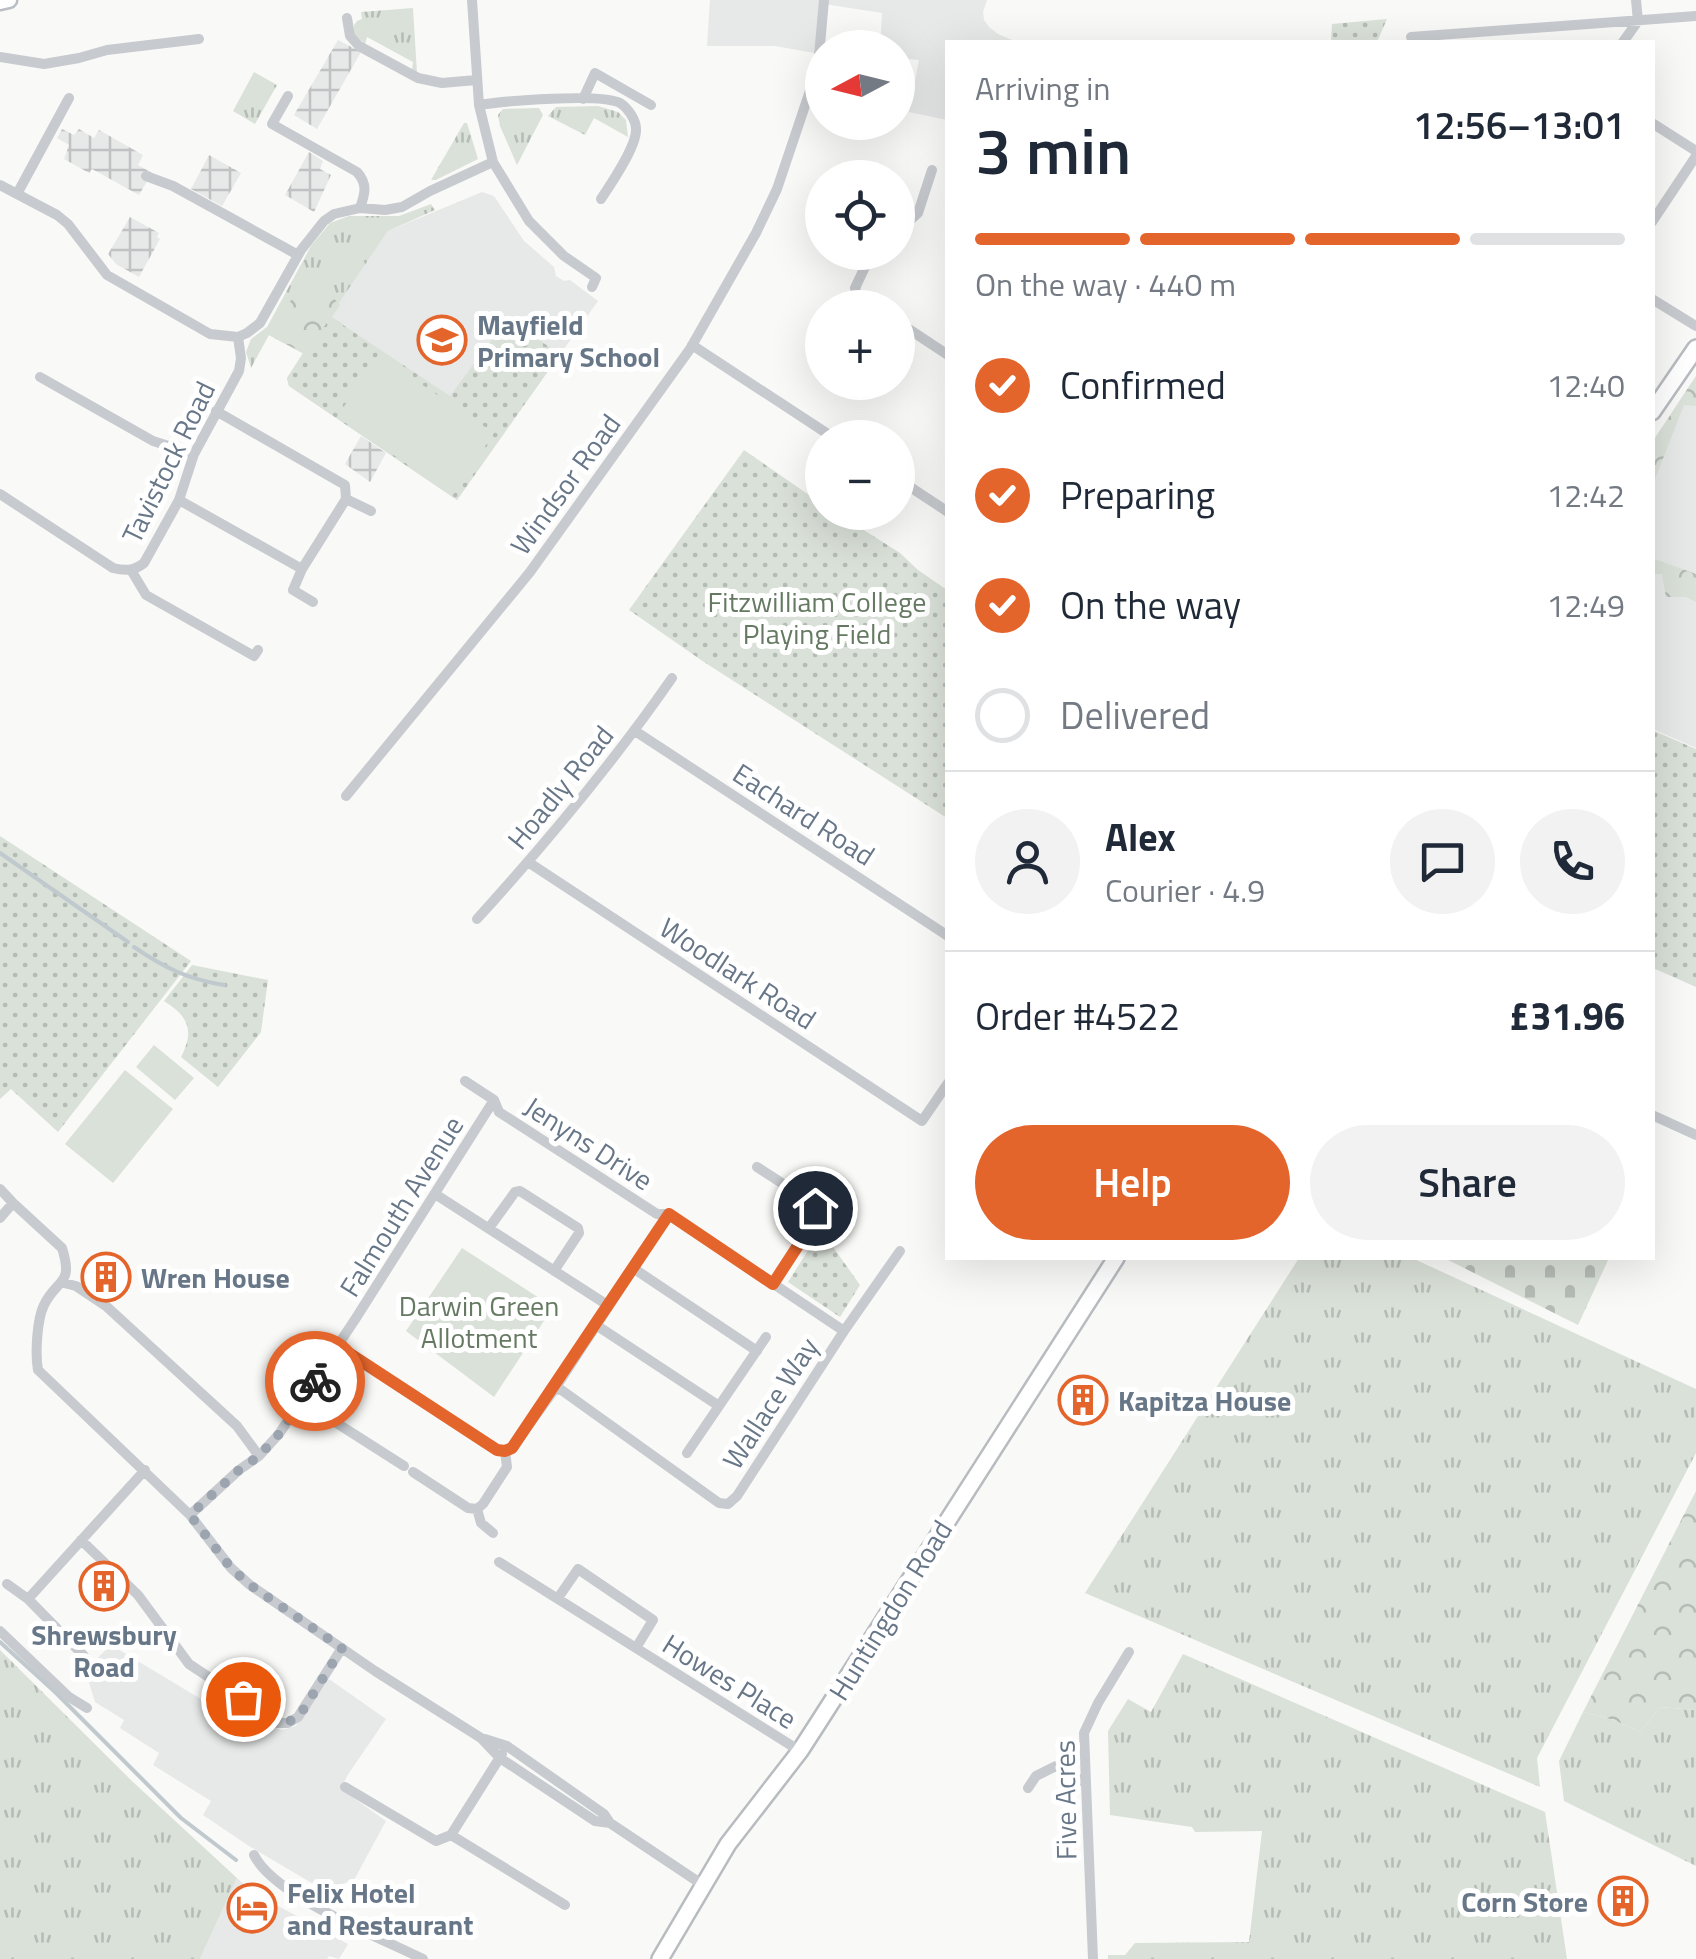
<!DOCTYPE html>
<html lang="en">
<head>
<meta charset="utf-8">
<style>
  :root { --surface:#fff; --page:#f2f2f3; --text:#1f2937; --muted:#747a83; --line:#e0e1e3; --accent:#e4652c }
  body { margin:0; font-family:"Titillium Web",sans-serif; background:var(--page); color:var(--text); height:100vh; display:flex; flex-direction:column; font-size:38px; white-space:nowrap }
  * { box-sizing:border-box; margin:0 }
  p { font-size:32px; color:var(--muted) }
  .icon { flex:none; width:55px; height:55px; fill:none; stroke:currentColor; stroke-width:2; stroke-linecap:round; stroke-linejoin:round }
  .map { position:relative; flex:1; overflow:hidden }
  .side { position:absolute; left:945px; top:40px; width:710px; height:1220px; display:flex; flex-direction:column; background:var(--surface); border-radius:0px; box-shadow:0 10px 40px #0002 }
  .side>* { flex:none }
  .needle { width:65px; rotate:263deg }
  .buttons { position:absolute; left:805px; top:30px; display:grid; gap:20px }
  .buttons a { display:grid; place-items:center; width:110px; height:110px; border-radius:50%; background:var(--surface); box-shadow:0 10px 40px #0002; font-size:50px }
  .pin { position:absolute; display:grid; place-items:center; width:85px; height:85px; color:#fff; margin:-42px; border:5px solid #fff; border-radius:50%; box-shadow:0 2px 10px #0007 }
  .courier { position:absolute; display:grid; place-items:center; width:100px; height:100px; margin:-50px; border:8px solid #e4652c; border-radius:50%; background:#fff; color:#222; box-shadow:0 2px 12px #0007 }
  .headline em { font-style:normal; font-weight:600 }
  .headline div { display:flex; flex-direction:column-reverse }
  .headline { display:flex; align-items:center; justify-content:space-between; height:170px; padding:0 30px }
  h1 { font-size:65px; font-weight:600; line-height:75px }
  .bar { display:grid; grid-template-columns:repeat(4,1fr); gap:15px 10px; align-content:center; height:120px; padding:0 30px }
  .bar i { height:12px; border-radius:8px; background:var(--line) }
  .bar .current { background:var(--accent) }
  .bar p { grid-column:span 4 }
  .line { display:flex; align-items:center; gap:25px; padding:0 30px; border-top:2px solid var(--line) }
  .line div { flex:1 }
  .round { display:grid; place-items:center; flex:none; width:105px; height:105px; border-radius:52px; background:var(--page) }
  ol { padding:0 30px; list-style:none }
  li { display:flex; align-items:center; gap:30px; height:110px }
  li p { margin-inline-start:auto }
  li .icon { padding:10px; border-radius:50%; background:var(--accent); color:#fff; stroke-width:4 }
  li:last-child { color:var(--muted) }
  li i { width:55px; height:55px; border:5px solid var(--line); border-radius:50% }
  .button { display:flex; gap:20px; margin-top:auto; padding:20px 30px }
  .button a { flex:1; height:115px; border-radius:60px; background:var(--accent); color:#fff; font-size:40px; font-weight:600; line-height:115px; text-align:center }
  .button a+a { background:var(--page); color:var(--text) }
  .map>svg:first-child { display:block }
  .built { fill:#e7e8e8 }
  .industrial { fill:url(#industrial-grid) }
  .grass { fill:url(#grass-tufts) }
  .forest { fill:url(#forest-crowns) }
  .cemetery { fill:url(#cemetery-stones) }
  .park { fill:url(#park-dots) }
  .garden { fill:#dae1d8 }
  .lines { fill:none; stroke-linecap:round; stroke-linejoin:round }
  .stream { stroke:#c0c9ce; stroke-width:4 }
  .secondary-casing { stroke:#b9bec3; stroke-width:19 }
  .primary-casing { stroke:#b8bcc0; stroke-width:20 }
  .street { stroke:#c7cace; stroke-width:10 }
  .secondary { stroke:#fff; stroke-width:14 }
  .primary { stroke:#fff; stroke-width:15 }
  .done { stroke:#9ba4af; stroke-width:10; stroke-dasharray:0 18 }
  .route { stroke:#e4652c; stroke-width:12 }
  .labels { text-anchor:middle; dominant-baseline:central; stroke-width:10; stroke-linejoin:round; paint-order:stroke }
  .poi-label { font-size:28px; font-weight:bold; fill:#687788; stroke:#fff; text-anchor:start }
  .street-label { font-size:28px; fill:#687788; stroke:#fff }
  .park-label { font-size:28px; fill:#667a63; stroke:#fff }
</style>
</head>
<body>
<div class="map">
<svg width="1696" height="1959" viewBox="0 0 1696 1959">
  <defs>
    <pattern id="industrial-grid" width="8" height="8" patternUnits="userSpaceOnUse" patternTransform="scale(2.5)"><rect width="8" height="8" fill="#e7e8e8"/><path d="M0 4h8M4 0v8" fill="none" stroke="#bfc1c2"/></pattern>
    <pattern id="grass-tufts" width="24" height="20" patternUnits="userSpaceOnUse" patternTransform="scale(2.5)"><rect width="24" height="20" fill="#dae1d8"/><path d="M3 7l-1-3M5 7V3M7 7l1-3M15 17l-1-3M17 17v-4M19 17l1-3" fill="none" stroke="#b5bbb5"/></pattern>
    <pattern id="forest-crowns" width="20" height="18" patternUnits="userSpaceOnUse" patternTransform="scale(2.5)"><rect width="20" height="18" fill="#dae1d8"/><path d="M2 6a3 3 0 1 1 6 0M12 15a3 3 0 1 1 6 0" fill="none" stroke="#b5bbb5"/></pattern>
    <pattern id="cemetery-stones" width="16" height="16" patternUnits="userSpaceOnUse" patternTransform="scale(2.5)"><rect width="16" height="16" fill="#dae1d8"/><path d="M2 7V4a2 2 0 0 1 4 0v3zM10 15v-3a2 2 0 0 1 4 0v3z" fill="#b5bbb5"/></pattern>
    <pattern id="park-dots" width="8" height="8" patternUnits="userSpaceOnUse" patternTransform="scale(2.5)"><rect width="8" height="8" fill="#dae1d8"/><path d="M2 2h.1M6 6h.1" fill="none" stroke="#b5bbb5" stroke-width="1.8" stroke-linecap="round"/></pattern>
  </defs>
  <rect width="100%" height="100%" fill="#f9f9f7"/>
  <path class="built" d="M710,0H987L983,12L984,20L989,27L998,34L1017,42H948L947,120L909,112L919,60L898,58V48L880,47L882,13L824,4L820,54L775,46H707Z
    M482,192L494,196L524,241L554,267L556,276L564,281L570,280L598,301L457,500L289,386L287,378L388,231Z
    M1696,376V748L1653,729V441Z
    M111,1645L201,1699L207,1689L238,1710L245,1709L274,1728L282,1730L296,1726L329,1679L386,1719L347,1776L341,1789L386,1821L354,1880L331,1888L322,1889L249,1846L203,1815L211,1801L153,1765L159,1753L120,1728L124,1720L95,1702L85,1670Z
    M237,1878L251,1891L348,1944L339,1959L329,1956L327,1959H200Z"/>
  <path class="industrial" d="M338,40L361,52L317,129L294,115Z
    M62,129L74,135L79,129L94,138L99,130L143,155L138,165L152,173L139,195L92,169L89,173L64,159L69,145L57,138Z
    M309,152L323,161L320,169L331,175L314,212L285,195Z
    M209,155L241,173L222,206L191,189Z
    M130,217L159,233L157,237L160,239L139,277L116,264L108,254Z
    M361,436L386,453L370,482L345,464Z"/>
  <path class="grass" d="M413,8L417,73L412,70L413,62L367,37L365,44L354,34V25L357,21L362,19L361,12Z
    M254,72L277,85L255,124L233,111Z
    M598,106L618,112L626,120L628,137L594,118L585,135L548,116L556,107Z
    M539,108L543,115L517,165L500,126L498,115L503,109Z
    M464,123H467L478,159L436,180H431Z
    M431,204L435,210L388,231L304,354L269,335L251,368L246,352L251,339L267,327L311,246L330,223L349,216H399Z
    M1299,1258H1412L1696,1389V1453L1537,1758L1540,1787L1085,1593Z
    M0,1650L134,1783L237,1878L200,1959H0Z
    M1183,1654L1545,1812L1567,1959H1108V1955H1125L1135,1943L1249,1942L1262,1831L1195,1832L1192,1827L1110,1815L1108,1731L1128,1699L1151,1712Z
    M1660,1707L1696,1710V1866L1564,1801L1559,1761L1583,1712L1614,1720L1640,1732Z"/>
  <path class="forest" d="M300,286L312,295L327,291L340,305L332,317L343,324L289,386L287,378L303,353L269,335Z
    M1696,376V406L1684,405L1653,484V441Z
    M1652,558L1696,574V602L1686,597H1666L1662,574H1653Z
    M1696,1491V1710L1660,1707L1640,1732L1614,1720L1583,1712Z"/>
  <path class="cemetery" d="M1444,1258H1609L1578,1325Z"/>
  <path class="park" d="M1387,19L1377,42H1312L1331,40L1332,24Z
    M331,317L450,396L507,319L560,354L457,500L289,386L287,378Z
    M744,450L822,504V512L837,513L900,553L918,570L947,590V818L704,662L629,610Z
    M1652,730L1696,749V987L1653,968Z
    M0,836L191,961L58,1132L11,1089L0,1099Z
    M192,965L268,980L261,1032L218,1087L181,1057C195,1030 188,1016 164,1001Z
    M821,1230L860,1285L840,1317L788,1282Z"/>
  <path class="garden" d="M378,355L494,433L453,495L337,417Z
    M154,1045L194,1078L175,1100L136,1067Z
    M125,1070L173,1109L113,1183L65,1144Z
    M462,1248L553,1307L494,1397L406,1331Z"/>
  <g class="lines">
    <path class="stream" d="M0,853L128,942
      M134,947C165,968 187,979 224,985
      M0,1642L54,1691L181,1818L236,1860"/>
    <g class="secondary-casing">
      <path id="secondary" d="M0,2L9,0"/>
    </g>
    <g class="primary-casing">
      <path id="primary" d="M1652,412L1696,348
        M660,1959L728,1844L800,1751L820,1720L1116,1258"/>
    </g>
    <path class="street" d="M472,0L479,105L493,162L529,221L564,256L596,278L592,287
      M347,18L350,36L359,46L418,78L442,83L476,80
      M1411,37L1696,16
      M1623,42L1638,21L1636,0
      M0,57L44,64L79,58L107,50L199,39
      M288,96L272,124L357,172C368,184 365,194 360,208
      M583,99L595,73L651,105
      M479,105C505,101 599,93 620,103C628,108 636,120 636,129C637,146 611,184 601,199
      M1652,123L1696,151
      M146,176L173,186L298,255
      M0,185L57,215L68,224L107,275L210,334L238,337L247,333L260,323L301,250L324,221L334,214L360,208L385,210L402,207L430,191L493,162
      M17,194L69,98
      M1652,222L1696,156
      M898,231L918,213L932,170
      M872,252L855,288L858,297L875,308
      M1652,299L1696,326
      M898,322L948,355
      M692,345L834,438
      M40,377L153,441L194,454
      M216,411L345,485L346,499L302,569L293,590L313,602
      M898,479L948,512
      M0,494L113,568C125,571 134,571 144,563L179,500L194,454L239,371L241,358L238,337
      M346,499L371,511
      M179,500L302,569
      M131,570L146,595L254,656L258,650
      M635,731L948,936
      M346,796L530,572L690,349L756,233L777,189L818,67L824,0
      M528,862L922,1121L948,1083
      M477,919C547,842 613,763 672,678
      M465,1081L494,1100L499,1112L657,1214H669L844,1331
      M1652,1115L1696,1135
      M757,1167L808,1200L815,1208L814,1221L773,1284
      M0,1189L13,1203L62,1248C74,1286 57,1278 44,1305C37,1319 35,1354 38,1370L190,1515L231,1568L250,1585L375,1671L481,1738L500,1758L595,1821L610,1823
      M435,1194L609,1306
      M0,1218L13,1203
      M489,1228L515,1192L520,1191L578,1228L579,1233L554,1271
      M633,1268L757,1351
      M64,1283L76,1286L106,1306L237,1426L259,1456
      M596,1325L719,1406
      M338,1346L497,1450L505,1451L512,1448L554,1390L669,1214
      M554,1390L560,1389L567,1394L719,1503L728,1504L737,1496L844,1331L900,1251
      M302,1401L404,1466
      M687,1453L766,1337
      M413,1472L468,1508L477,1509L483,1504L507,1467L505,1451
      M477,1509L481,1523L493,1533
      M190,1515L239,1470L259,1456L279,1434L356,1318L494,1100
      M81,1540L138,1595L189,1664L278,1723H288L298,1717L342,1648
      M499,1562L800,1751
      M7,1584L28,1599L84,1656
      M558,1598L578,1569L653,1620L636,1648
      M28,1599L145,1470
      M0,1631L69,1697L87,1708
      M485,1739L507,1746L604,1814L610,1823L703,1885
      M345,1787L436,1841L451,1835L502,1754
      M1028,1788L1036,1776L1056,1766L1084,1782
      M451,1835L565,1905
      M254,1855C274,1896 381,1938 423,1959
      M1093,1959L1084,1733L1098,1703L1129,1652"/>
    <use href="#secondary" class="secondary"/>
    <use href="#primary" class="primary"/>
  </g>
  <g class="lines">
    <path class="done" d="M243,1699C261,1711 277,1729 298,1718L342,1648L250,1585L231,1568L190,1515L239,1470L259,1456L279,1434L315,1381"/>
    <path class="route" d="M315,1381L338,1346L497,1450L505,1451L512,1448L669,1214L773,1284L814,1221L815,1208"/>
  </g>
  <defs>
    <g id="school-ring" transform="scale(2.5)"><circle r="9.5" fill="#fff" stroke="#e4652c" stroke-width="1.5"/><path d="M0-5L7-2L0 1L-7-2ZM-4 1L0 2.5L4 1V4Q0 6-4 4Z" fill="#e4652c"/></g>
    <g id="building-ring" transform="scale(2.5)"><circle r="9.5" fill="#fff" stroke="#e4652c" stroke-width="1.5"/><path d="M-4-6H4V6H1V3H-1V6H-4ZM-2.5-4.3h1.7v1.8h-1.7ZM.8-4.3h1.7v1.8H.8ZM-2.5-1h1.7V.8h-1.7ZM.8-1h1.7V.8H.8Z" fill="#e4652c"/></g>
    <g id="hotel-ring" transform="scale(2.5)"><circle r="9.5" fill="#fff" stroke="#e4652c" stroke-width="1.5"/><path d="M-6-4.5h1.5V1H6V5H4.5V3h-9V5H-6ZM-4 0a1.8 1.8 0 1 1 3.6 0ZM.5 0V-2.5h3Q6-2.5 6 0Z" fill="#e4652c"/></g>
  </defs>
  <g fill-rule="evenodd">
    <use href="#school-ring" x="442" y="340"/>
    <use href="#building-ring" x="106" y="1277"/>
    <use href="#building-ring" x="1083" y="1400"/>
    <use href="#building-ring" x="104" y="1586"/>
    <use href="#building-ring" x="1623" y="1901"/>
    <use href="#hotel-ring" x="252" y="1908"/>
  </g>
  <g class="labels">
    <g class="poi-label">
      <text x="477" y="324">Mayfield<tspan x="477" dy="32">Primary School</tspan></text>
      <text x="141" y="1277">Wren House</text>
      <text x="1118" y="1400">Kapitza House</text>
      <text x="104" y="1634" text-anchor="middle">Shrewsbury<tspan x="104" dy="32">Road</tspan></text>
      <text x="287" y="1892">Felix Hotel<tspan x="287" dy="32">and Restaurant</tspan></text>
      <text x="1588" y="1901" text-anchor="end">Corn Store</text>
    </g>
    <g class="street-label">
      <text transform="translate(168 462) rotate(-64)">Tavistock Road</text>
      <text transform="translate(565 484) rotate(-54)">Windsor Road</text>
      <text transform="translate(560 787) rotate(-51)">Hoadly Road</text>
      <text transform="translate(804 814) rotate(33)">Eachard Road</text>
      <text transform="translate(738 973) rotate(33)">Woodlark Road</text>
      <text transform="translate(589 1143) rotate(33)">Jenyns Drive</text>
      <text transform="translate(401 1206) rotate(-58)">Falmouth Avenue</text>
      <text transform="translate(770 1403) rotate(-57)">Wallace Way</text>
      <text transform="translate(890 1610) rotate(-58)">Huntingdon Road</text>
      <text transform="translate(730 1681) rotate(32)">Howes Place</text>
      <text transform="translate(1065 1800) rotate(-91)">Five Acres</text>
    </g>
    <g class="park-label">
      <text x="817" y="601">Fitzwilliam College<tspan x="817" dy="32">Playing Field</tspan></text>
      <text x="479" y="1305">Darwin Green<tspan x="479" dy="32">Allotment</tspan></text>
    </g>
  </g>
</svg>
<div class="buttons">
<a><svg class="needle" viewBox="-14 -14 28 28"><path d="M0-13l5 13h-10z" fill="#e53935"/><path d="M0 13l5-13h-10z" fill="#747a83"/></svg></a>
<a><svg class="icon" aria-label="locate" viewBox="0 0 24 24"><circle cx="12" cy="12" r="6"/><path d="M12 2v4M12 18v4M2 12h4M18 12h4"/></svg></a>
<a>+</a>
<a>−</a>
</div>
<div class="pin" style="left:243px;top:1699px;background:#ea580c"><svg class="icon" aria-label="bag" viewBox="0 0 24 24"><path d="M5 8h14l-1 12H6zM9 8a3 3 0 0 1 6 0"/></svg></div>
<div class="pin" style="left:815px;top:1208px;background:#1f2937"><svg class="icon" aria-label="home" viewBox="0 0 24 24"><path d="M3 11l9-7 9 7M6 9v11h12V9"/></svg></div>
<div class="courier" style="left:315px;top:1381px"><svg class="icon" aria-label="bike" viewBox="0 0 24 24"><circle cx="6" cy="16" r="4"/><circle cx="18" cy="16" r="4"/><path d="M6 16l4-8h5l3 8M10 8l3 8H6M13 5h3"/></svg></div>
<section class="side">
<div class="headline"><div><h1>3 min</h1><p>Arriving in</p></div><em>12:56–13:01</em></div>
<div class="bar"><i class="current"></i><i class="current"></i><i class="current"></i><i></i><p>On the way · 440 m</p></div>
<ol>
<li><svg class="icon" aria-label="check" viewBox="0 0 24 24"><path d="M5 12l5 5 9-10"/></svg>Confirmed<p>12:40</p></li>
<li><svg class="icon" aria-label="check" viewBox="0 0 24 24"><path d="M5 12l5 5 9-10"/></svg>Preparing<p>12:42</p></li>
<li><svg class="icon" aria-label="check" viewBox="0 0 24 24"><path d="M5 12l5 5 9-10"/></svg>On the way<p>12:49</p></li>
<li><i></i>Delivered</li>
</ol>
<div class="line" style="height:180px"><a class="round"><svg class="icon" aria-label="person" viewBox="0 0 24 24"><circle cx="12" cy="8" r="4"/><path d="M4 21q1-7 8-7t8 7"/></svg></a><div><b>Alex</b><p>Courier · 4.9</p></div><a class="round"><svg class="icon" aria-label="chat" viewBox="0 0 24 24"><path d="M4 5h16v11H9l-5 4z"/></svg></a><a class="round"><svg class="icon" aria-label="phone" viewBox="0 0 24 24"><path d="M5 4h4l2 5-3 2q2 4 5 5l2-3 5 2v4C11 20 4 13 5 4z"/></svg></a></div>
<div class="line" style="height:130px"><div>Order #4522</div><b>£31.96</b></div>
<div class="button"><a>Help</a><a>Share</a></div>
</section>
</div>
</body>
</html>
